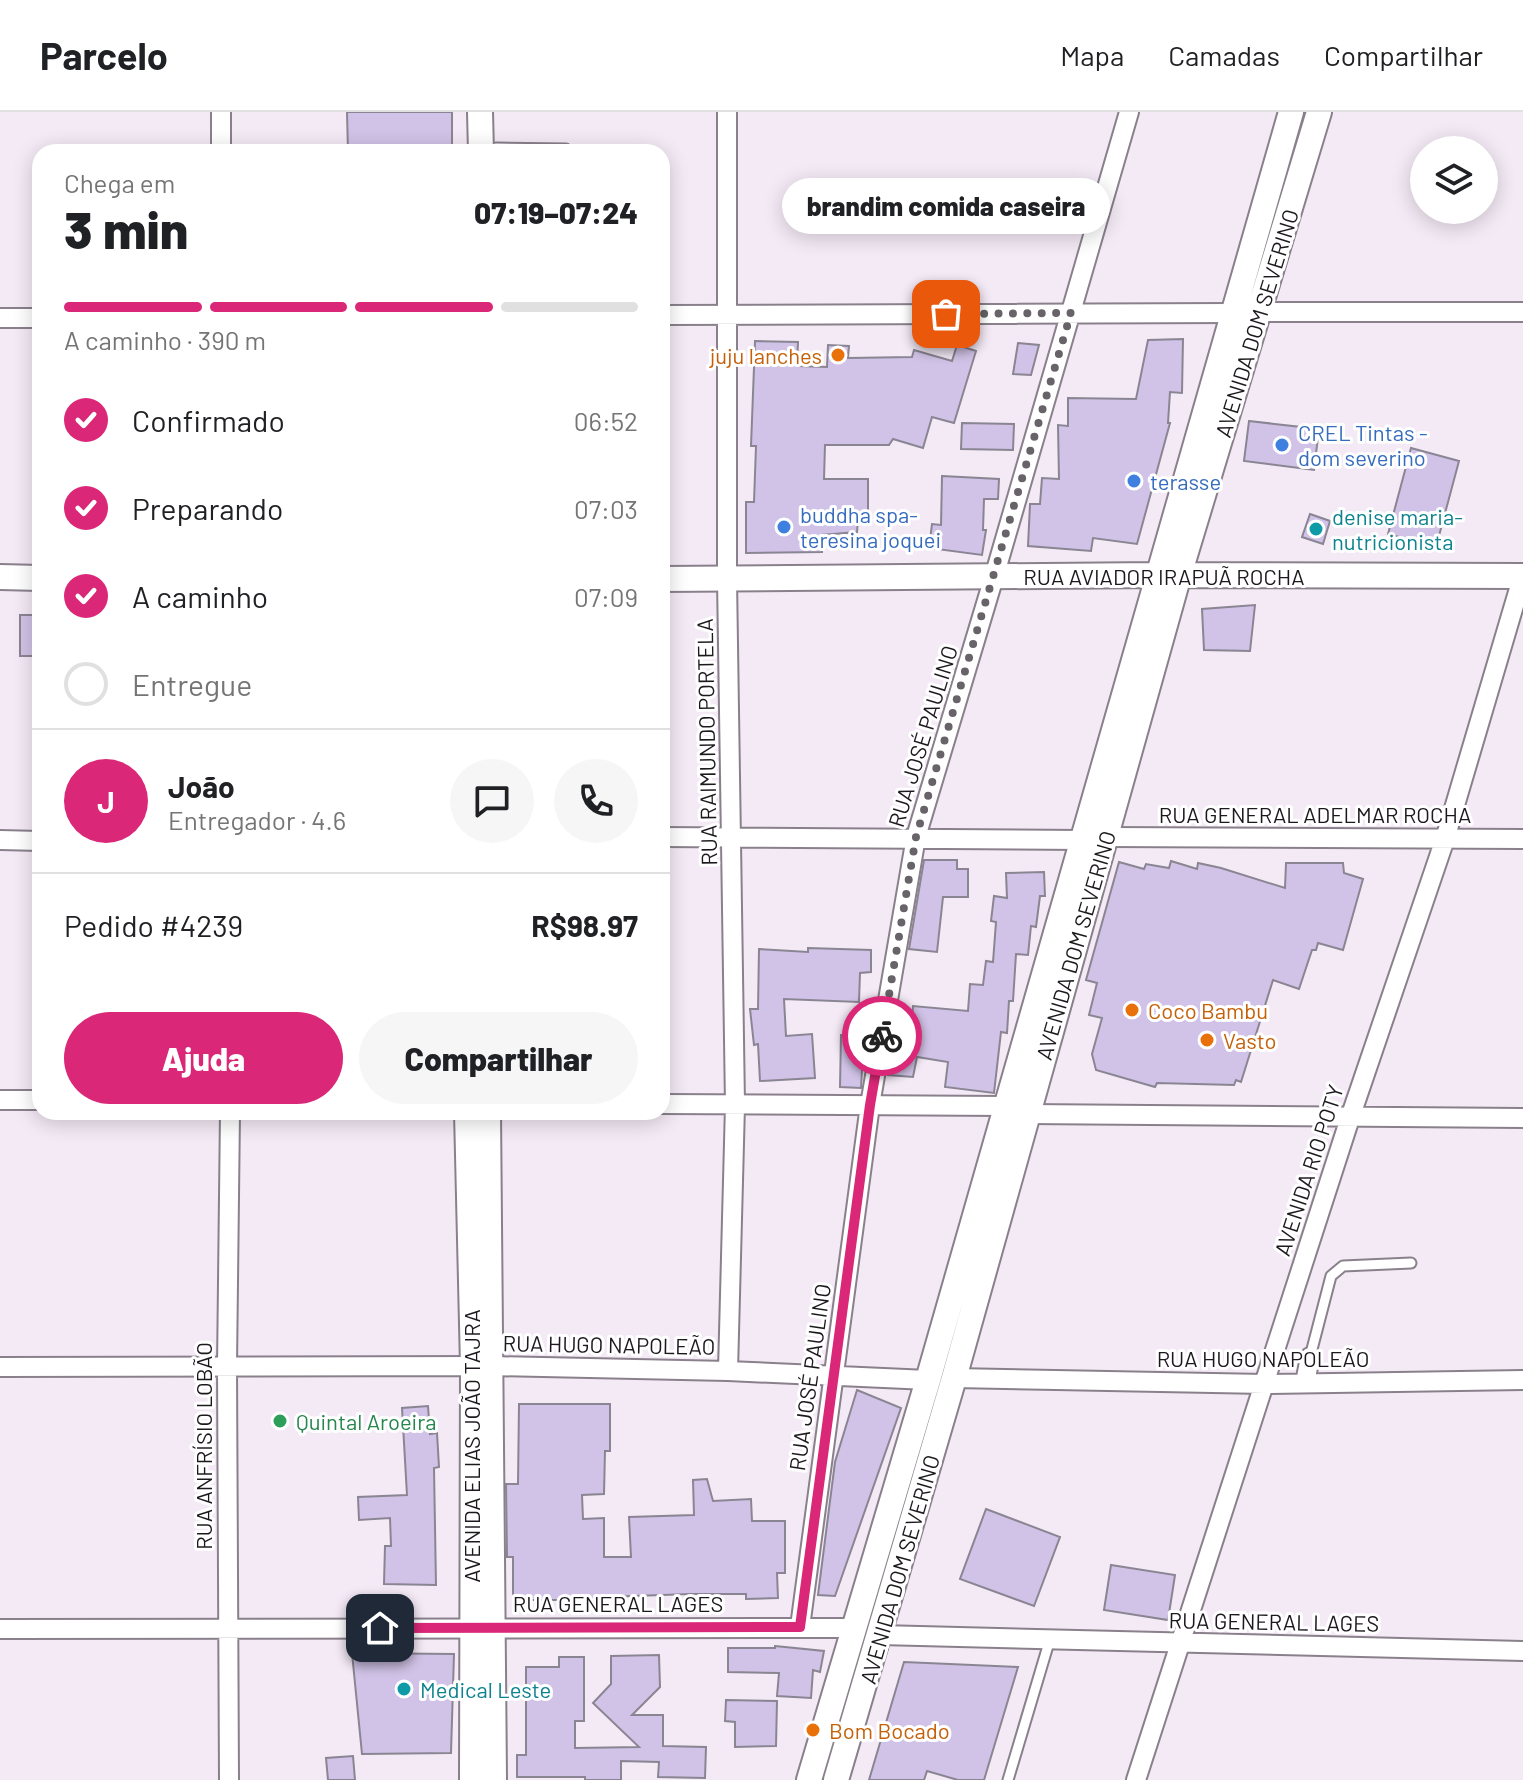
<!DOCTYPE html>
<html lang="pt">
<head>
<meta charset="utf-8">
<style>
  :root { --surface:#fff; --page:#f6f6f6; --text:#202124; --muted:#757577; --line:#e0e0e0; --accent:#db2777 }
  body { margin:0; font-family:Barlow,sans-serif; background:var(--page); color:var(--text); height:100vh; display:flex; flex-direction:column; font-size:30px; white-space:nowrap }
  * { box-sizing:border-box; margin:0 }
  p { font-size:26px; color:var(--muted) }
  .icon { flex:none; width:44px; height:44px; fill:none; stroke:currentColor; stroke-width:2; stroke-linecap:round; stroke-linejoin:round }
  .map { position:relative; flex:1; overflow:hidden }
  .side { position:absolute; left:32px; top:32px; width:638px; height:976px; display:flex; flex-direction:column; background:var(--surface); border-radius:24px; box-shadow:0 4px 20px #0003 }
  .side>* { flex:none }
  .fabs { position:absolute; left:1410px; top:24px; display:grid; gap:16px }
  .fabs a { display:grid; place-items:center; width:88px; height:88px; border-radius:50%; background:var(--surface); box-shadow:0 4px 20px #0003; font-size:40px }
  .pin { position:absolute; display:grid; place-items:center; width:68px; height:68px; color:#fff; margin:-34px; border-radius:16px; box-shadow:0 4px 12px #0006 }
  .courier { position:absolute; display:grid; place-items:center; width:80px; height:80px; margin:-40px; border:6px solid #db2777; border-radius:50%; background:#fff; color:#222; box-shadow:0 2px 10px #0007 }
  .bubble { position:absolute; height:56px; border-radius:28px; background:var(--surface); box-shadow:0 4px 20px #0003; font-size:26px; font-weight:800; line-height:56px; text-align:center }
  .summary em { font-style:normal; font-weight:800 }
  .summary div { display:flex; flex-direction:column-reverse }
  .summary { display:flex; align-items:center; justify-content:space-between; height:136px; padding:0 32px }
  h1 { font-size:52px; font-weight:800; line-height:60px }
  .bar { display:grid; grid-template-columns:repeat(4,1fr); gap:12px 8px; align-content:center; height:96px; padding:0 32px }
  .bar i { height:10px; border-radius:6px; background:var(--line) }
  .bar .active { background:var(--accent) }
  .bar p { grid-column:span 4 }
  .line { display:flex; align-items:center; gap:20px; padding:0 32px; border-top:2px solid var(--line) }
  .line div { flex:1 }
  .round { display:grid; place-items:center; flex:none; width:84px; height:84px; border-radius:42px; background:var(--page) }
  ol { padding:0 32px; list-style:none }
  li { display:flex; align-items:center; gap:24px; height:88px }
  li p { margin-inline-start:auto }
  li .icon { padding:8px; border-radius:50%; background:var(--accent); color:#fff; stroke-width:4 }
  li:last-child { color:var(--muted) }
  li i { width:44px; height:44px; border:4px solid var(--line); border-radius:50% }
  .primary-button { display:flex; gap:16px; margin-top:auto; padding:16px 32px }
  .primary-button a { flex:1; height:92px; border-radius:48px; background:var(--accent); color:#fff; font-size:32px; font-weight:800; line-height:92px; text-align:center }
  .primary-button a+a { background:var(--page); color:var(--text) }
  header { display:flex; align-items:center; gap:48px; box-sizing:border-box; height:112px; padding:0 40px; background:var(--surface); border-bottom:2px solid var(--line) }
  header strong { font-size:38px }
  nav { display:flex; gap:44px; margin-inline-start:auto; font-size:28px }
  .map>svg:first-child { display:block }
  .building { fill:#d1c3e7; stroke:#8a8592; stroke-width:2 }
  .lines { fill:none; stroke-linecap:round; stroke-linejoin:round }
  .lane-casing { stroke:#89808b; stroke-width:13 }
  .street-casing { stroke:#89808b; stroke-width:22 }
  .secondary-casing { stroke:#89808b; stroke-width:28 }
  .lane { stroke:#fff; stroke-width:9 }
  .street { stroke:#fff; stroke-width:18 }
  .secondary { stroke:#fff; stroke-width:24 }
  .done { stroke:#686269; stroke-width:8; stroke-dasharray:0 14.4 }
  .route { stroke:#db2777; stroke-width:10 }
  .food-dot { fill:#e8710a; stroke:#fff; stroke-width:3 }
  .shop-dot { fill:#3f7fe0; stroke:#fff; stroke-width:3 }
  .culture-dot { fill:#0f9aa8; stroke:#fff; stroke-width:3 }
  .leisure-dot { fill:#2e9e5b; stroke:#fff; stroke-width:3 }
  .labels { text-anchor:middle; dominant-baseline:central; stroke-width:6; stroke-linejoin:round; paint-order:stroke }
  .street-label { font-size:22px; fill:#1c181d; stroke:#fff }
  .food-label { font-size:22px; fill:#c56008; stroke:#fff; text-anchor:start }
  .shop-label { font-size:22px; fill:#366cbe; stroke:#fff; text-anchor:start }
  .culture-label { font-size:22px; fill:#0d838f; stroke:#fff; text-anchor:start }
  .leisure-label { font-size:22px; fill:#27864d; stroke:#fff; text-anchor:start }
</style>
</head>
<body>
<header>
<strong>Parcelo</strong>
<nav><a>Mapa</a><a>Camadas</a><a>Compartilhar</a></nav>
</header>
<div class="map">
<svg width="1523" height="1668" viewBox="0 0 1523 1668">
  <rect width="100%" height="100%" fill="#f4eaf6"/>
  <path class="building" d="M347,0H452V40H348Z
    M1183,227L1182,281L1170,280L1168,311H1170L1137,432L1093,426L1091,439L1028,434L1030,392H1040L1042,366L1059,367L1058,313L1068,314V286L1136,287L1148,228Z
    M755,229L798,230L797,254L827,255L828,233L849,234L848,246L912,245L914,238L952,249L957,233L976,239L954,311L932,305L923,336L893,327L889,333H825L824,367H868V406L858,408L857,420L822,423V440L746,441V390H754L756,334H751Z
    M1018,231L1039,233L1031,263L1013,262Z
    M1249,309L1319,317L1314,358L1244,349Z
    M962,311L1014,312L1013,338L961,337Z
    M1411,336L1459,349L1436,435L1388,422Z
    M942,364L999,367L998,387H984L983,418H986L982,443L929,436L932,412L941,413Z
    M1310,402L1330,409L1323,432L1302,425Z
    M1255,493L1250,539L1204,538L1202,497Z
    M20,503H40V544H20Z
    M924,748H957V757H968V785H943L937,840L909,837Z
    M1171,749L1197,757L1198,751L1221,756L1285,776L1286,751H1343L1344,761L1363,767L1343,838L1318,831L1316,838H1312L1299,877L1273,868L1241,970L1236,968L1234,973L1157,971L1155,975L1096,958L1092,942L1102,906L1089,903L1097,871L1086,868L1119,750L1144,757L1146,752L1169,756Z
    M1044,760L1045,784H1040L1036,815L1031,814L1028,843L1016,842L1013,889H1009L1007,921L1001,920L994,981L945,975L948,950L917,945L913,965L888,963L891,945L901,946L905,920H911L913,894L968,899L970,872L983,873L986,849L993,850L996,810L991,809L994,784L1007,786L1006,761Z
    M808,836L871,838V860L860,861L859,890L784,887L786,924L812,922L815,966L760,969L758,932L754,933L750,897H758L759,837L808,840Z
    M841,923H864L861,976L840,975Z
    M857,1278L901,1296L835,1484L818,1483L835,1350Z
    M519,1292H610V1339H605L604,1382L582,1383L583,1407L604,1406V1445H631L629,1405L694,1403L693,1368L707,1367L713,1389L751,1387L752,1409H785V1461H777L778,1486L746,1487V1482H691L605,1485V1488H513V1445H507L506,1372H518Z
    M428,1294L430,1322L437,1321L439,1355L434,1356L436,1473L384,1472L385,1434H391L390,1406L359,1408L358,1385L407,1383L402,1296Z
    M986,1397L1060,1425L1034,1494L960,1467Z
    M1111,1453L1175,1463L1168,1508L1104,1498Z
    M775,1534L824,1539L820,1560L813,1558L811,1586L777,1584L779,1561L728,1560V1536H775Z
    M352,1541L454,1542L451,1641L362,1642Z
    M659,1543L660,1575L632,1603H663V1634L706,1635L705,1666L658,1665L659,1650L621,1649V1668H585V1665H517V1643H526V1555H559V1545H584V1609H575V1636L639,1635L593,1591L611,1572V1544Z
    M904,1550L1018,1555L984,1668H958L927,1659L924,1668H869Z
    M726,1588L777,1589L776,1634L735,1635V1610L725,1609Z
    M353,1644L355,1668H328L326,1646Z"/>
  <g class="lines">
    <g class="lane-casing">
      <path id="lane" d="M496,36L566,37
        M1310,1245L1331,1164L1343,1154L1411,1151
        M1008,1668L1050,1527"/>
    </g>
    <g class="street-casing">
      <path id="street" d="M727,0V467L735,993L728,1259
        M221,40V0
        M1259,200H1523
        M662,203L1234,201
        M0,206H40
        M662,725L1082,728
        M1107,725L1523,727
        M0,728L40,729
        M0,988H40
        M662,992L1004,994
        M1027,1002L1523,1006
        M0,1255L491,1254L728,1259L928,1268
        M954,1266L1265,1272L1523,1268
        M1305,1271L1310,1245
        M800,1515L870,993L916,725L994,465L1129,0
        M0,1517L852,1516
        M880,1523L1523,1539
        M229,1668L227,1255L230,1000
        M1136,1668L1351,1003L1445,727L1523,463"/>
    </g>
    <g class="secondary-casing">
      <path id="secondary" d="M480,0L481,40
        M0,465L40,466
        M662,467L1157,463L1523,464
        M467,1000L473,1254L472,1668
        M488,1000L494,1668
        M809,1668L928,1268L1291,0
        M836,1668L954,1266L1179,463L1319,0"/>
    </g>
    <use href="#lane" class="lane"/>
    <use href="#street" class="street"/>
    <use href="#secondary" class="secondary"/>
  </g>
  <g class="lines">
    <path class="done" d="M882,924L916,725L1071,201L946,202"/>
    <path class="route" d="M380,1516L800,1515L870,993L882,924"/>
  </g>
  <g class="food-dot">
    <circle cx="838" cy="243" r="8"/>
    <circle cx="1132" cy="898" r="8"/>
    <circle cx="1207" cy="928" r="8"/>
    <circle cx="813" cy="1618" r="8"/>
  </g>
  <g class="shop-dot">
    <circle cx="1282" cy="333" r="8"/>
    <circle cx="1134" cy="369" r="8"/>
    <circle cx="784" cy="415" r="8"/>
  </g>
  <g class="culture-dot">
    <circle cx="1316" cy="417" r="8"/>
    <circle cx="404" cy="1577" r="8"/>
  </g>
  <circle class="leisure-dot" cx="280" cy="1309" r="8"/>
  <g class="labels">
    <g class="street-label">
      <text transform="translate(1256 211) rotate(-73)">AVENIDA DOM SEVERINO</text>
      <text x="1164" y="464">RUA AVIADOR IRAPUÃ ROCHA</text>
      <text transform="translate(922 624) rotate(-73)">RUA JOSÉ PAULINO</text>
      <text transform="translate(706 630) rotate(-91)">RUA RAIMUNDO PORTELA</text>
      <text x="1315" y="702">RUA GENERAL ADELMAR ROCHA</text>
      <text transform="translate(1075 833) rotate(-74)">AVENIDA DOM SEVERINO</text>
      <text transform="translate(1308 1058) rotate(-72)">AVENIDA RIO POTY</text>
      <text transform="translate(609 1232) rotate(1)">RUA HUGO NAPOLEÃO</text>
      <text x="1263" y="1246">RUA HUGO NAPOLEÃO</text>
      <text transform="translate(809 1265) rotate(-82)">RUA JOSÉ PAULINO</text>
      <text transform="translate(203 1334) rotate(-90)">RUA ANFRÍSIO LOBÃO</text>
      <text transform="translate(471 1334) rotate(-90)">AVENIDA ELIAS JOÃO TAJRA</text>
      <text transform="translate(899 1457) rotate(-74)">AVENIDA DOM SEVERINO</text>
      <text x="618" y="1491">RUA GENERAL LAGES</text>
      <text transform="translate(1274 1509) rotate(1)">RUA GENERAL LAGES</text>
    </g>
    <g class="food-label">
      <text x="822" y="243" text-anchor="end">juju lanches</text>
      <text x="1148" y="898">Coco Bambu</text>
      <text x="1223" y="928">Vasto</text>
      <text x="829" y="1618">Bom Bocado</text>
    </g>
    <g class="shop-label">
      <text x="1298" y="320">CREL Tintas -<tspan x="1298" dy="25">dom severino</tspan></text>
      <text x="1150" y="369">terasse</text>
      <text x="800" y="402">buddha spa-<tspan x="800" dy="25">teresina joquei</tspan></text>
    </g>
    <g class="culture-label">
      <text x="1332" y="404">denise maria-<tspan x="1332" dy="25">nutricionista</tspan></text>
      <text x="420" y="1577">Medical Leste</text>
    </g>
    <g class="leisure-label">
      <text x="296" y="1309">Quintal Aroeira</text>
    </g>
  </g>
</svg>
<div class="fabs">
<a><svg class="icon" aria-label="layers" viewBox="0 0 24 24"><path d="M12 4l9 5-9 5-9-5zM3 14l9 5 9-5"/></svg></a>
</div>
<div class="pin" style="left:946px;top:202px;background:#ea580c"><svg class="icon" aria-label="bag" viewBox="0 0 24 24"><path d="M5 8h14l-1 12H6zM9 8a3 3 0 0 1 6 0"/></svg></div>
<div class="pin" style="left:380px;top:1516px;background:#1f2937"><svg class="icon" aria-label="home" viewBox="0 0 24 24"><path d="M3 11l9-7 9 7M6 9v11h12V9"/></svg></div>
<div class="courier" style="left:882px;top:924px"><svg class="icon" aria-label="bike" viewBox="0 0 24 24"><circle cx="6" cy="16" r="4"/><circle cx="18" cy="16" r="4"/><path d="M6 16l4-8h5l3 8M10 8l3 8H6M13 5h3"/></svg></div>
<div class="bubble" style="left:782px;top:66px;width:328px">brandim comida caseira</div>
<section class="side">
<div class="summary"><div><h1>3 min</h1><p>Chega em</p></div><em>07:19–07:24</em></div>
<div class="bar"><i class="active"></i><i class="active"></i><i class="active"></i><i></i><p>A caminho · 390 m</p></div>
<ol>
<li><svg class="icon" aria-label="check" viewBox="0 0 24 24"><path d="M5 12l5 5 9-10"/></svg>Confirmado<p>06:52</p></li>
<li><svg class="icon" aria-label="check" viewBox="0 0 24 24"><path d="M5 12l5 5 9-10"/></svg>Preparando<p>07:03</p></li>
<li><svg class="icon" aria-label="check" viewBox="0 0 24 24"><path d="M5 12l5 5 9-10"/></svg>A caminho<p>07:09</p></li>
<li><i></i>Entregue</li>
</ol>
<div class="line" style="height:144px"><b class="round" style="background:var(--accent);color:#fff">J</b><div><b>João</b><p>Entregador · 4.6</p></div><a class="round"><svg class="icon" aria-label="chat" viewBox="0 0 24 24"><path d="M4 5h16v11H9l-5 4z"/></svg></a><a class="round"><svg class="icon" aria-label="phone" viewBox="0 0 24 24"><path d="M5 4h4l2 5-3 2q2 4 5 5l2-3 5 2v4C11 20 4 13 5 4z"/></svg></a></div>
<div class="line" style="height:104px"><div>Pedido #4239</div><b>R$98.97</b></div>
<div class="primary-button"><a>Ajuda</a><a>Compartilhar</a></div>
</section>
</div>
</body>
</html>
